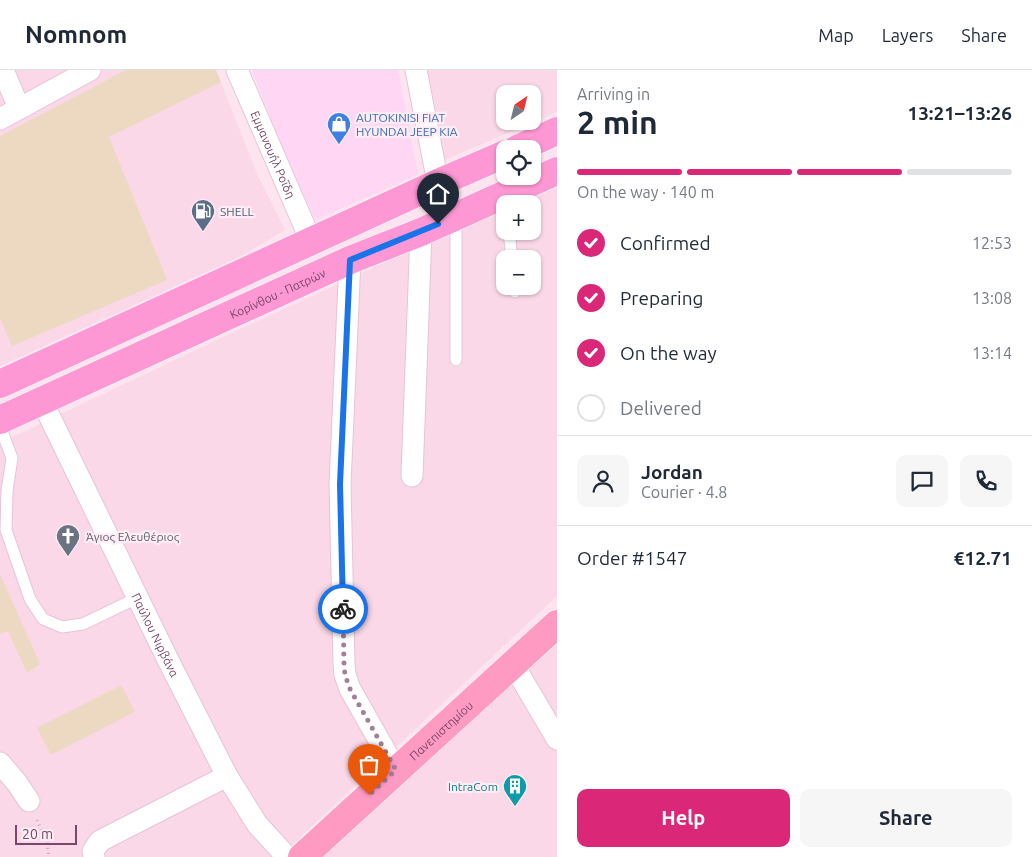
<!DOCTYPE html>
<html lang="en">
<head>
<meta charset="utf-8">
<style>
  :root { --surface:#fff; --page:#f6f6f7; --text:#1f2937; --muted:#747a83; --line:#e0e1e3; --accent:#db2777 }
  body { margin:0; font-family:Ubuntu,sans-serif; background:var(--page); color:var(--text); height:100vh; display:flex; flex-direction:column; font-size:19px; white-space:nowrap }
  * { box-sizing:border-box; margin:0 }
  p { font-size:16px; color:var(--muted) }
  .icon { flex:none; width:28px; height:28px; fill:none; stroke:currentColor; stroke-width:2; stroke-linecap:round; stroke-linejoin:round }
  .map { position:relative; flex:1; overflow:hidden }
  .details { display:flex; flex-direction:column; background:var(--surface); width:475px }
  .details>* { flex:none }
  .needle { width:32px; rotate:35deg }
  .fabs { position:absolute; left:496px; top:15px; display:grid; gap:10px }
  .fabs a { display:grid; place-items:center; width:45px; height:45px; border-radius:10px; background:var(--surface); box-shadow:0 1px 4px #0004; font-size:25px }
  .scale { position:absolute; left:15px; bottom:12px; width:62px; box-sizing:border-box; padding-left:5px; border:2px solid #784769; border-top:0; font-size:14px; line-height:18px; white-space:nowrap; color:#784769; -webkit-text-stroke:4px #ffecf4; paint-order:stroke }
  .pin { position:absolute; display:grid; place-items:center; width:42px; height:42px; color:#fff; margin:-51px -21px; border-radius:50% 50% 50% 0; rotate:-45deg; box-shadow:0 0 5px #0007 }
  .pin .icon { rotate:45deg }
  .courier { position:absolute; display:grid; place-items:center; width:50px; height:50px; margin:-25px; border:4px solid #1a73e8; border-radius:50%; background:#fff; color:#222; box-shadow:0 1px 6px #0007 }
  .overview em { font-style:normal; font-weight:700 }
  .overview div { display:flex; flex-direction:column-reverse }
  .overview { display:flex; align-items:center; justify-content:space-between; height:85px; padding:0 20px }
  h1 { font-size:32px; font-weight:700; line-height:38px }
  .bar { display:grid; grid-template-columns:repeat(4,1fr); gap:8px 5px; align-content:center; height:60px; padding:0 20px }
  .bar i { height:6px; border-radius:4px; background:var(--line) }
  .bar .active { background:var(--accent) }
  .bar p { grid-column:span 4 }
  .line { display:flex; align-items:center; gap:12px; padding:0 20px; border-top:1px solid var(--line) }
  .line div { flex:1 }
  .round { display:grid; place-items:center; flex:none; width:52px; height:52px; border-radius:10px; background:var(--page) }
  ol { padding:0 20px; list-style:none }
  li { display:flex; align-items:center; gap:15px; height:55px }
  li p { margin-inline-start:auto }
  li .icon { padding:5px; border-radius:50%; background:var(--accent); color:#fff; stroke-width:4 }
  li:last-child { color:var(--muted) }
  li i { width:28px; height:28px; border:2px solid var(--line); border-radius:50% }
  .primary-button { display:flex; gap:10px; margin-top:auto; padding:10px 20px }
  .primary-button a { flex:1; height:58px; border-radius:10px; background:var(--accent); color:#fff; font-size:20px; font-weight:700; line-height:58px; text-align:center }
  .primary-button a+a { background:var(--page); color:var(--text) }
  header { display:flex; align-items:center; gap:30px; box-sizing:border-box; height:70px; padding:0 25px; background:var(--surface); border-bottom:1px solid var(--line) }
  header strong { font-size:24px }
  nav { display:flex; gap:28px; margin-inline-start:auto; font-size:18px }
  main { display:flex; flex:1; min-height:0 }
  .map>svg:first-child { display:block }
  .residential { fill:#fbd8e8; fill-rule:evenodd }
  .commercial { fill:#ffd7f4 }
  .green { fill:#edd9c1 }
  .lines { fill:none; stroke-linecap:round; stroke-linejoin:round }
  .service-casing { stroke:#e8c3d8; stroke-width:13 }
  .minor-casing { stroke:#e8c3d8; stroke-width:23 }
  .primary-casing { stroke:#fff; stroke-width:29 }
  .trunk-casing { stroke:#fff; stroke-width:29 }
  .path { stroke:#da9cc5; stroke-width:3; stroke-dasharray:1 4; stroke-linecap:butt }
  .service { stroke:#fff; stroke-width:11 }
  .minor { stroke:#fff; stroke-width:21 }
  .primary { stroke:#ff9ac3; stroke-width:28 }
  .trunk { stroke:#fe98d4; stroke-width:28 }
  .done { stroke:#a77e98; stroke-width:5; stroke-dasharray:0 9 }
  .route { stroke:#1a73e8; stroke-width:6 }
  .labels { text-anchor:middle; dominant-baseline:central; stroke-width:4.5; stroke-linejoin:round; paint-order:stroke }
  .shop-label { font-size:12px; fill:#366cbe; stroke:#ffecf4; text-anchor:start }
  .street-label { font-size:12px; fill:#784769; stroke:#ffecf4 }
  .service-label { font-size:12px; fill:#4e5e75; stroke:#ffecf4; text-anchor:start }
  .worship-label { font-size:12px; fill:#5b616d; stroke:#ffecf4; text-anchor:start }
  .culture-label { font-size:12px; fill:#0d838f; stroke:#ffecf4; text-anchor:end }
</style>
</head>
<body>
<header>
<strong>Nomnom</strong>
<nav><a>Map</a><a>Layers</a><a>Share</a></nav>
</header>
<main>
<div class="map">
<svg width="557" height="787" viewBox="0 0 557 787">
  <rect width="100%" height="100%" fill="#fee4ef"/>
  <path class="residential" d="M0,0H216L258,106L285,160L239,187L0,296Z
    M420,0H557V42L442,91ZM505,24H532V51H505Z
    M557,114V526L279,787H0V373L225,266L505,137V161H532V134H513ZM505,189H532V216H505Z
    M557,568V787H317Z"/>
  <path class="commercial" d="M252,0H398L418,104L316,150L287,91Z"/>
  <path class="green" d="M126,0H216L221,12L109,67L167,210L12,276L0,248V66Z
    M0,504L40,594L27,603L8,561L0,564Z
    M121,615L135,642L51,685L37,658Z"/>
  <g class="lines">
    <g class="service-casing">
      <path id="service" d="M456,147V290
        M509,161L512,189
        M515,216V222
        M0,356L12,388L7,421L6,460L30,529L43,549L62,557L83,554L137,528"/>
    </g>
    <g class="minor-casing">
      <g id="minor">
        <path d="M3,0L19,38"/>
        <path id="s1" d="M237,0L311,171"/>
        <path d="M416,0L438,113"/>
        <path d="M0,49L90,0"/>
        <path d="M350,190L340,414L344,594L345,605L350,619L396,700"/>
        <path id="s2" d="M42,331L168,590L227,706L257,754L287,787"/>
        <path d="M412,406L421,162"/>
        <path d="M513,594L557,669"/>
        <path d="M0,693L17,713L29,731"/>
        <path d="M94,787L93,781L100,771L227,706"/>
      </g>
    </g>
    <g class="primary-casing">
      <g id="primary">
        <path id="s3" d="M302,787L557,554"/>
      </g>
    </g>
    <g class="trunk-casing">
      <g id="trunk">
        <path d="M517,79L557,61"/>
        <path d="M0,314L438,113L505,84"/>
        <path id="s4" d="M0,350L350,190L421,162L557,101"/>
      </g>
    </g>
    <path class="path" d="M37,750L47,773L49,787"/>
    <use href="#service" class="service"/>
    <use href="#minor" class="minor"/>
    <use href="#primary" class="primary"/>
    <use href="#trunk" class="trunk"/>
  </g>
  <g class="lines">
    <path class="done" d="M343,539L344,594L345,605L350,619L396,700L369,725"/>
    <path class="route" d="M343,539L340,414L350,190L438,154"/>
  </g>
  <defs>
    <g id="shop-pin" transform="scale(1.25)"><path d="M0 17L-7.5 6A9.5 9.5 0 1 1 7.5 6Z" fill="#3f7fe0" stroke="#ffecf4"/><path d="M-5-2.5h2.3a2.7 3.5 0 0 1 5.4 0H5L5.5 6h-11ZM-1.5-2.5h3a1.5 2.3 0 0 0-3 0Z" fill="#fff"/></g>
    <g id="fuel-pin" transform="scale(1.25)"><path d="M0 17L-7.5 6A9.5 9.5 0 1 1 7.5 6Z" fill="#5c6f8a" stroke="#ffecf4"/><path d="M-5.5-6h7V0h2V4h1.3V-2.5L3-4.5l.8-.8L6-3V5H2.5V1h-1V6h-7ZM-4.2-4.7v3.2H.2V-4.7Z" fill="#fff"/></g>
    <g id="church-pin" transform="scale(1.25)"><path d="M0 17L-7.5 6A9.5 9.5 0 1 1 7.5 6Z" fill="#6b7280" stroke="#ffecf4"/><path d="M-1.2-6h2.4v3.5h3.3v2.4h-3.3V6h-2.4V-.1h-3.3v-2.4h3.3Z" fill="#fff"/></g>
    <g id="building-pin" transform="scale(1.25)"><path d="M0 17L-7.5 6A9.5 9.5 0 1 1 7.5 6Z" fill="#0f9aa8" stroke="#ffecf4"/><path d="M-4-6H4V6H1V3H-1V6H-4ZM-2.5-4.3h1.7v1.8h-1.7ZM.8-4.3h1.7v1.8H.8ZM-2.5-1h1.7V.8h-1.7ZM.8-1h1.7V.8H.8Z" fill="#fff"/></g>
  </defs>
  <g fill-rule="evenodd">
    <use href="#shop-pin" x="339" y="54"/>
    <use href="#fuel-pin" x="203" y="141"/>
    <use href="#church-pin" x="68" y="466"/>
    <use href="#building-pin" x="515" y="716"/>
  </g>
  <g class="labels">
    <g class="shop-label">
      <text x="356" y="47">AUTOKINISI FIAT<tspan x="356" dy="14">HYUNDAI JEEP KIA</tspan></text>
    </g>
    <g class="street-label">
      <text stroke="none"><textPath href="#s1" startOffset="92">Εμμανουήλ Ροΐδη</textPath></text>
      <text stroke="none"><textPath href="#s4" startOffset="305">Κορίνθου - Πατρών</textPath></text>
      <text stroke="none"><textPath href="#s2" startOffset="260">Παύλου Νιρβάνα</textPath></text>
      <text stroke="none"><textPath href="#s3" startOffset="188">Πανεπιστημίου</textPath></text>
    </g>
    <g class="service-label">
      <text x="220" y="141">SHELL</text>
    </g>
    <g class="worship-label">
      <text x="86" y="466">Άγιος Ελευθέριος</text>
    </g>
    <g class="culture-label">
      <text x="498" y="716">IntraCom</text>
    </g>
  </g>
</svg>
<div class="fabs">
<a><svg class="needle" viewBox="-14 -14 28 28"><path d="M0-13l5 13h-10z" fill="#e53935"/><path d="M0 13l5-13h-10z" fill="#747a83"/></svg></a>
<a><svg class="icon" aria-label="locate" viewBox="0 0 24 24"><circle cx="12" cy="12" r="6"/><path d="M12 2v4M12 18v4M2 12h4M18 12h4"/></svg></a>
<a>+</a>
<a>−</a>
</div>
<div class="scale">20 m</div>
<div class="pin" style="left:369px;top:725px;background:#ea580c"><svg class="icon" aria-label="bag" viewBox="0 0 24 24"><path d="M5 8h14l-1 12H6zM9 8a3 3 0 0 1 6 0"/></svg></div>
<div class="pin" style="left:438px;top:154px;background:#1f2937"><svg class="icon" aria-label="home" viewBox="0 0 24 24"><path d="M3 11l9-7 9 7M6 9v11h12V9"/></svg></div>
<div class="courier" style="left:343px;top:539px"><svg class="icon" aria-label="bike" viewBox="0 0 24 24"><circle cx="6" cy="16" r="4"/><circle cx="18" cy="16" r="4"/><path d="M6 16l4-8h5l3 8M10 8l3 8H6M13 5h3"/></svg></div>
</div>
<section class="details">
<div class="overview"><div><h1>2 min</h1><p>Arriving in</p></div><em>13:21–13:26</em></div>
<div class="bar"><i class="active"></i><i class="active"></i><i class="active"></i><i></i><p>On the way · 140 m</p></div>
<ol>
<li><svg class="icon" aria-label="check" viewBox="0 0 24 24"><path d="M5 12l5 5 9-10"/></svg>Confirmed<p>12:53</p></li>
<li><svg class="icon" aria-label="check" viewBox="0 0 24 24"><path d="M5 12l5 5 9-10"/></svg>Preparing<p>13:08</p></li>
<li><svg class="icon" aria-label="check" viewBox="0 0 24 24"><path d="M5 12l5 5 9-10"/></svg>On the way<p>13:14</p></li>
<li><i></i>Delivered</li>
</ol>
<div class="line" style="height:90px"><a class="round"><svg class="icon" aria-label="person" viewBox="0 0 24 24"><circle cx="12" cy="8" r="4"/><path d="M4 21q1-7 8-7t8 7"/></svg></a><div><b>Jordan</b><p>Courier · 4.8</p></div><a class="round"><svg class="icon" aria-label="chat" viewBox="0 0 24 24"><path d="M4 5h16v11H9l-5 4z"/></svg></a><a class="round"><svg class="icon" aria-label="phone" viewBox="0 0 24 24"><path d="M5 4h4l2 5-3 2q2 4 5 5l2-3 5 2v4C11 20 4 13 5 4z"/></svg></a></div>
<div class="line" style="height:65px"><div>Order #1547</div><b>€12.71</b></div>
<div class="primary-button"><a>Help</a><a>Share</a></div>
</section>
</main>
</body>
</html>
